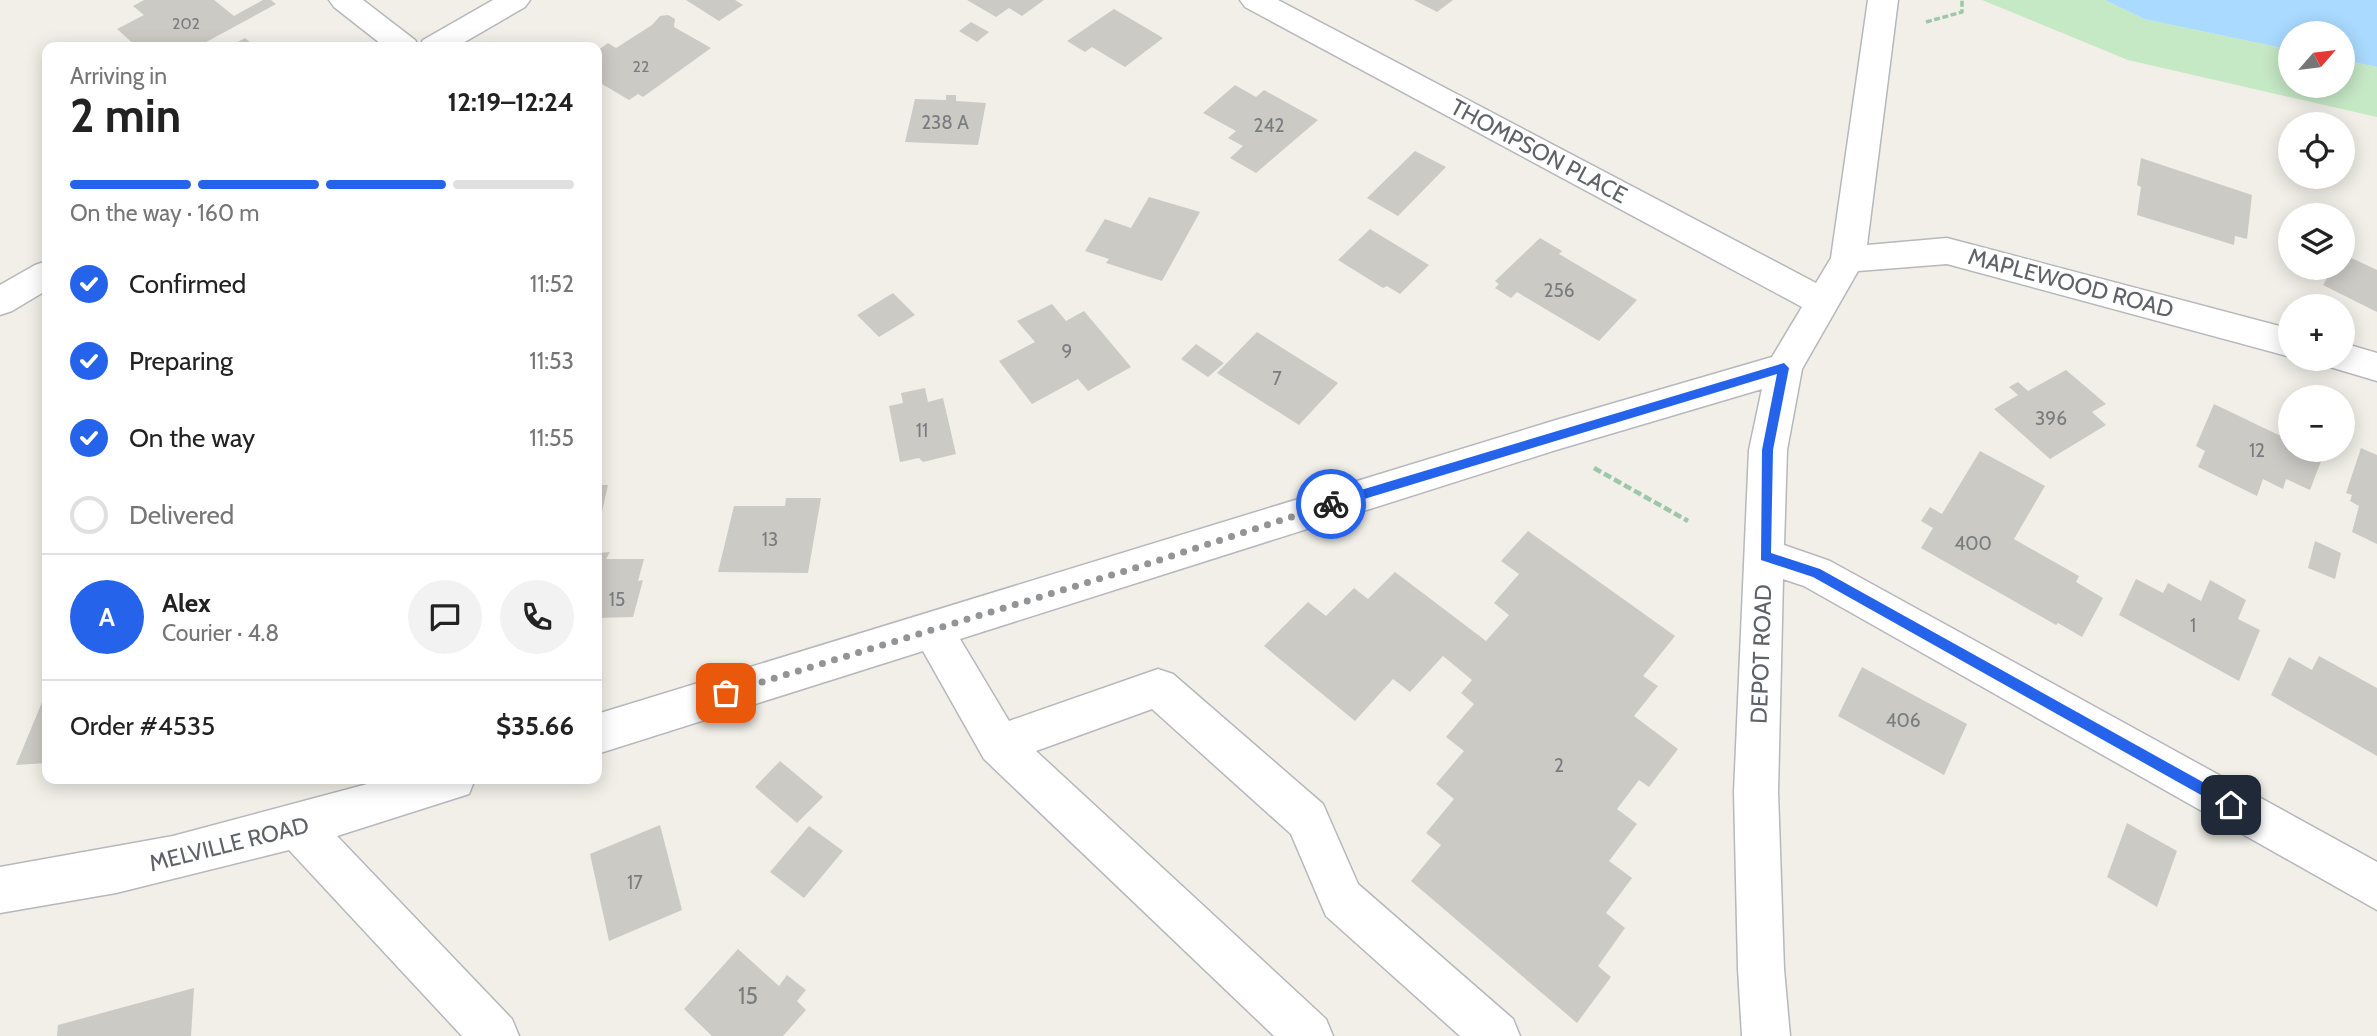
<!DOCTYPE html>
<html lang="en">
<head>
<meta charset="utf-8">
<style>
  :root { --surface:#fff; --page:#f2f2f2; --text:#222; --muted:#767676; --line:#e0e0e0; --accent:#2563eb }
  body { margin:0; font-family:Cabin,sans-serif; background:var(--page); color:var(--text); height:100vh; display:flex; flex-direction:column; font-size:26px; white-space:nowrap }
  * { box-sizing:border-box; margin:0 }
  p { font-size:23px; color:var(--muted) }
  .icon { flex:none; width:38px; height:38px; fill:none; stroke:currentColor; stroke-width:2; stroke-linecap:round; stroke-linejoin:round }
  .map { position:relative; flex:1; overflow:hidden }
  .details { position:absolute; left:42px; top:42px; width:560px; height:742px; display:flex; flex-direction:column; background:var(--surface); border-radius:14px; box-shadow:0 4px 18px #0003 }
  .details>* { flex:none }
  .needle { width:46px; rotate:62deg }
  .tools { position:absolute; left:2278px; top:21px; display:grid; gap:14px }
  .tools a { display:grid; place-items:center; width:77px; height:77px; border-radius:50%; background:var(--surface); box-shadow:0 4px 18px #0003; font-size:35px }
  .pin { position:absolute; display:grid; place-items:center; width:60px; height:60px; color:#fff; margin:-30px; border-radius:14px; box-shadow:0 4px 10px #0006 }
  .courier { position:absolute; display:grid; place-items:center; width:70px; height:70px; margin:-35px; border:5px solid #2563eb; border-radius:50%; background:#fff; color:#222; box-shadow:0 2px 9px #0007 }
  .overview em { font-style:normal; font-weight:700 }
  .overview div { display:flex; flex-direction:column-reverse }
  .overview { display:flex; align-items:center; justify-content:space-between; height:119px; padding:0 28px }
  h1 { font-size:46px; font-weight:700; line-height:52px }
  .bar { display:grid; grid-template-columns:repeat(4,1fr); gap:10px 7px; align-content:center; height:84px; padding:0 28px }
  .bar i { height:9px; border-radius:5px; background:var(--line) }
  .bar .on { background:var(--accent) }
  .bar p { grid-column:span 4 }
  .line { display:flex; align-items:center; gap:18px; padding:0 28px; border-top:2px solid var(--line) }
  .line div { flex:1 }
  .round { display:grid; place-items:center; flex:none; width:74px; height:74px; border-radius:37px; background:var(--page) }
  ol { padding:0 28px; list-style:none }
  li { display:flex; align-items:center; gap:21px; height:77px }
  li p { margin-inline-start:auto }
  li .icon { padding:7px; border-radius:50%; background:var(--accent); color:#fff; stroke-width:4 }
  li:last-child { color:var(--muted) }
  li i { width:38px; height:38px; border:4px solid var(--line); border-radius:50% }
  .map>svg:first-child { display:block }
  .green { fill:#c5e8c5 }
  .water { fill:#aadaff }
  .building { fill:#cccac5 }
  .lines { fill:none; stroke-linecap:round; stroke-linejoin:round }
  .minor-casing { stroke:#b5b8bc; stroke-width:3 }
  .path-far1 { stroke:#9cc7a9; stroke-width:3.5; stroke-dasharray:6 2.5; stroke-linecap:butt }
  .path { stroke:#9cc7a9; stroke-width:4.5; stroke-dasharray:8 3.5; stroke-linecap:butt }
  .minor { fill:#fff; fill-rule:evenodd }
  .route { fill:#2563eb }
  .done { stroke:#929495; stroke-width:7; stroke-dasharray:0 12.6 }
  .labels { text-anchor:middle; dominant-baseline:central; stroke-width:7; stroke-linejoin:round; paint-order:stroke }
  .far-number-label { font-size:16px; fill:#7a7d7f }
  .number-label { font-size:19px; fill:#7a7d7f }
  .street-label { font-size:23px; fill:#5f6368; stroke:#fff }
  .near-number-label { font-size:23px; fill:#7a7d7f }
</style>
</head>
<body>
<div class="map">
<svg width="2377" height="1036" viewBox="0 0 2377 1036">
  <rect width="100%" height="100%" fill="#f1efe8"/>
  <path class="green" d="M1982,0H2105L2144,19L2291,50V86H2343V60L2377,67V117L2128,60Z"/>
  <path class="water" d="M2105,0H2377V67L2343,60V33H2291V50L2144,19Z"/>
  <path class="building" d="M144,0H214L234,16L263,0H271L276,4L197,47H174L169,43L161,47H137L117,29L144,15L133,6Z
    M686,0H735L743,5L719,21Z
    M967,0H1044L1022,16L1009,8L996,17Z
    M1414,0H1453L1437,12Z
    M1114,9L1163,38L1125,67L1092,47L1085,52L1067,41Z
    M668,15L675,19L674,27L711,48L643,97L638,94L629,100L597,81V51L608,43L616,48L652,25L660,16Z
    M971,22L989,32L977,42L959,31Z
    M245,38L256,47H228Z
    M1235,85L1256,97L1264,90L1318,120L1256,173L1230,158L1243,146L1228,138L1236,131L1203,113Z
    M946,95H956V101L986,103L978,145L905,142L915,99L946,100Z
    M1415,151L1446,167L1398,216L1367,198Z
    M2141,158L2252,195L2247,239L2235,236L2234,245L2137,215L2141,187L2137,185Z
    M1149,197L1200,212L1162,281L1106,263L1109,259L1085,251L1105,219L1131,228Z
    M1370,229L1429,265L1400,294L1387,286L1383,288L1338,260Z
    M1540,238L1562,251L1559,254L1637,300L1599,341L1517,292L1511,298L1495,288L1499,284L1495,281Z
    M2343,254L2377,270V312L2323,285L2333,268H2343Z
    M893,293L915,315L879,337L857,315Z
    M1052,304L1066,321L1084,311L1131,367L1088,391L1078,379L1032,404L999,361L1035,342L1017,321Z
    M1257,332L1338,383L1299,425L1217,373Z
    M1196,344L1224,363L1208,377L1181,359Z
    M2066,370L2106,404L2092,412L2106,425L2050,459L1994,409L2018,395L2009,387L2018,382L2028,391Z
    M925,388L928,402L943,398L956,454L923,462L919,458L900,462L889,406L903,403L901,393Z
    M2214,404L2291,441V450H2309L2323,456L2310,490L2286,479L2283,489L2263,479L2257,496L2198,467L2205,451L2196,446Z
    M2361,448L2377,455V544L2352,532L2359,506L2350,501L2352,495L2346,493Z
    M1980,451L2045,486L2014,539L2079,576L2076,582L2103,598L2082,637L2058,623L2056,625L1921,548L1933,528L1921,521L1930,507L1942,514Z
    M597,485H608L598,529H597Z
    M786,498H821L808,573L718,572L734,506H785Z
    M1528,531L1675,636L1643,676L1658,686L1634,716L1678,749L1649,787L1639,780L1617,809L1637,824L1609,861L1632,878L1606,913L1625,928L1598,966L1611,977L1577,1023L1411,881L1441,845L1426,833L1454,799L1436,784L1464,751L1446,737L1474,704L1461,693L1472,680L1443,656L1410,692L1393,679L1355,721L1264,646L1308,602L1326,616L1354,588L1368,599L1395,572L1486,641L1509,615L1494,603L1519,574L1501,561Z
    M2315,541L2341,553L2335,579L2308,568Z
    M610,552L606,559H644L638,581L643,580L633,617L597,618V553Z
    M2136,579L2163,593L2168,583L2201,601L2210,580L2246,600L2238,619L2260,630L2239,681L2119,615Z
    M2319,656L2377,688V756L2271,695L2289,657L2312,670Z
    M1862,667L1967,724L1944,775L1838,716Z
    M45,695H47V763L16,765Z
    M780,761L823,797L797,823L755,787Z
    M2127,823L2177,851L2157,907L2107,877Z
    M660,825L682,910L609,941L590,854Z
    M809,826L843,851L804,898L770,872Z
    M738,949L779,986L787,975L806,990L797,1001L806,1010L783,1036H712L684,1009Z
    M194,988L191,1036H57L58,1025Z"/>
  <g class="lines">
    <g class="minor-casing">
      <path id="minor" d="M329,0H363L415,40L419,47L423,40L493,0H530L525,7L456,47H385L334,7Z
        M1240,0H1278L1816,283L1831,258L1868,0H1898L1867,245L1947,238L2291,329V357L1947,264L1858,271L1802,369L1787,450L1784,545L1830,561L2377,862V910L1804,586L1783,579L1778,792L1784,969L1790,1036H1742L1738,969L1734,792L1749,450L1762,389L1556,450L960,639L1009,721L1158,669L1173,674L1323,804L1358,884L1513,1019L1520,1036H1460L1326,916L1291,834L1152,709L1036,751L1326,1019L1333,1036H1274L984,759L923,651L597,754V714L1556,420L1772,357L1802,307L1245,7Z
        M47,261V290L12,311L0,315V285L35,265Z
        M2343,343L2377,353V381L2330,367L2326,359H2343Z
        M386,779H475L469,794L337,836L512,1019L519,1036H462L289,850L116,893L0,913V867L173,836Z"/>
    </g>
    <path class="path-far1" d="M1926,22L1962,12V0"/>
    <path class="path" d="M1594,468L1688,521"/>
    <use href="#minor" class="minor"/>
  </g>
  <path class="route" d="M1784,363L1789,368L1773,450L1771,553L1820,569L2235,800V809H2226L1813,577L1761,560L1762,450L1777,374L1331,509L1326,504L1331,499Z"/>
  <g class="lines">
    <path class="done" d="M726,693L1138,567L1331,504"/>
  </g>
  <g class="labels">
    <g class="far-number-label">
      <text x="186" y="23">202</text>
      <text x="641" y="66">22</text>
    </g>
    <g class="number-label">
      <text x="945" y="122">238 A</text>
      <text x="1269" y="125">242</text>
      <text x="1559" y="290">256</text>
      <text x="1067" y="351">9</text>
      <text x="1277" y="378">7</text>
      <text x="2051" y="418">396</text>
      <text x="922" y="430">11</text>
      <text x="2257" y="450">12</text>
      <text x="770" y="539">13</text>
      <text x="1973" y="543">400</text>
      <text x="617" y="599">15</text>
      <text x="2193" y="625">1</text>
      <text x="1903" y="720">406</text>
      <text x="1559" y="765">2</text>
      <text x="635" y="882">17</text>
    </g>
    <g class="street-label">
      <text transform="translate(1539 151) rotate(28)">THOMPSON PLACE</text>
      <text transform="translate(2071 283) rotate(15)">MAPLEWOOD ROAD</text>
      <text transform="translate(1761 654) rotate(-88)">DEPOT ROAD</text>
      <text transform="translate(229 844) rotate(-14)">MELVILLE ROAD</text>
    </g>
    <g class="near-number-label">
      <text x="748" y="996">15</text>
    </g>
  </g>
</svg>
<div class="tools">
<a><svg class="needle" viewBox="-14 -14 28 28"><path d="M0-13l5 13h-10z" fill="#e53935"/><path d="M0 13l5-13h-10z" fill="#767676"/></svg></a>
<a><svg class="icon" aria-label="locate" viewBox="0 0 24 24"><circle cx="12" cy="12" r="6"/><path d="M12 2v4M12 18v4M2 12h4M18 12h4"/></svg></a>
<a><svg class="icon" aria-label="layers" viewBox="0 0 24 24"><path d="M12 4l9 5-9 5-9-5zM3 14l9 5 9-5"/></svg></a>
<a>+</a>
<a>−</a>
</div>
<div class="pin" style="left:726px;top:693px;background:#ea580c"><svg class="icon" aria-label="bag" viewBox="0 0 24 24"><path d="M5 8h14l-1 12H6zM9 8a3 3 0 0 1 6 0"/></svg></div>
<div class="pin" style="left:2231px;top:805px;background:#1f2937"><svg class="icon" aria-label="home" viewBox="0 0 24 24"><path d="M3 11l9-7 9 7M6 9v11h12V9"/></svg></div>
<div class="courier" style="left:1331px;top:504px"><svg class="icon" aria-label="bike" viewBox="0 0 24 24"><circle cx="6" cy="16" r="4"/><circle cx="18" cy="16" r="4"/><path d="M6 16l4-8h5l3 8M10 8l3 8H6M13 5h3"/></svg></div>
<section class="details">
<div class="overview"><div><h1>2 min</h1><p>Arriving in</p></div><em>12:19–12:24</em></div>
<div class="bar"><i class="on"></i><i class="on"></i><i class="on"></i><i></i><p>On the way · 160 m</p></div>
<ol>
<li><svg class="icon" aria-label="check" viewBox="0 0 24 24"><path d="M5 12l5 5 9-10"/></svg>Confirmed<p>11:52</p></li>
<li><svg class="icon" aria-label="check" viewBox="0 0 24 24"><path d="M5 12l5 5 9-10"/></svg>Preparing<p>11:53</p></li>
<li><svg class="icon" aria-label="check" viewBox="0 0 24 24"><path d="M5 12l5 5 9-10"/></svg>On the way<p>11:55</p></li>
<li><i></i>Delivered</li>
</ol>
<div class="line" style="height:126px"><b class="round" style="background:var(--accent);color:#fff">A</b><div><b>Alex</b><p>Courier · 4.8</p></div><a class="round"><svg class="icon" aria-label="chat" viewBox="0 0 24 24"><path d="M4 5h16v11H9l-5 4z"/></svg></a><a class="round"><svg class="icon" aria-label="phone" viewBox="0 0 24 24"><path d="M5 4h4l2 5-3 2q2 4 5 5l2-3 5 2v4C11 20 4 13 5 4z"/></svg></a></div>
<div class="line" style="height:91px"><div>Order #4535</div><b>$35.66</b></div>
</section>
</div>
</body>
</html>
